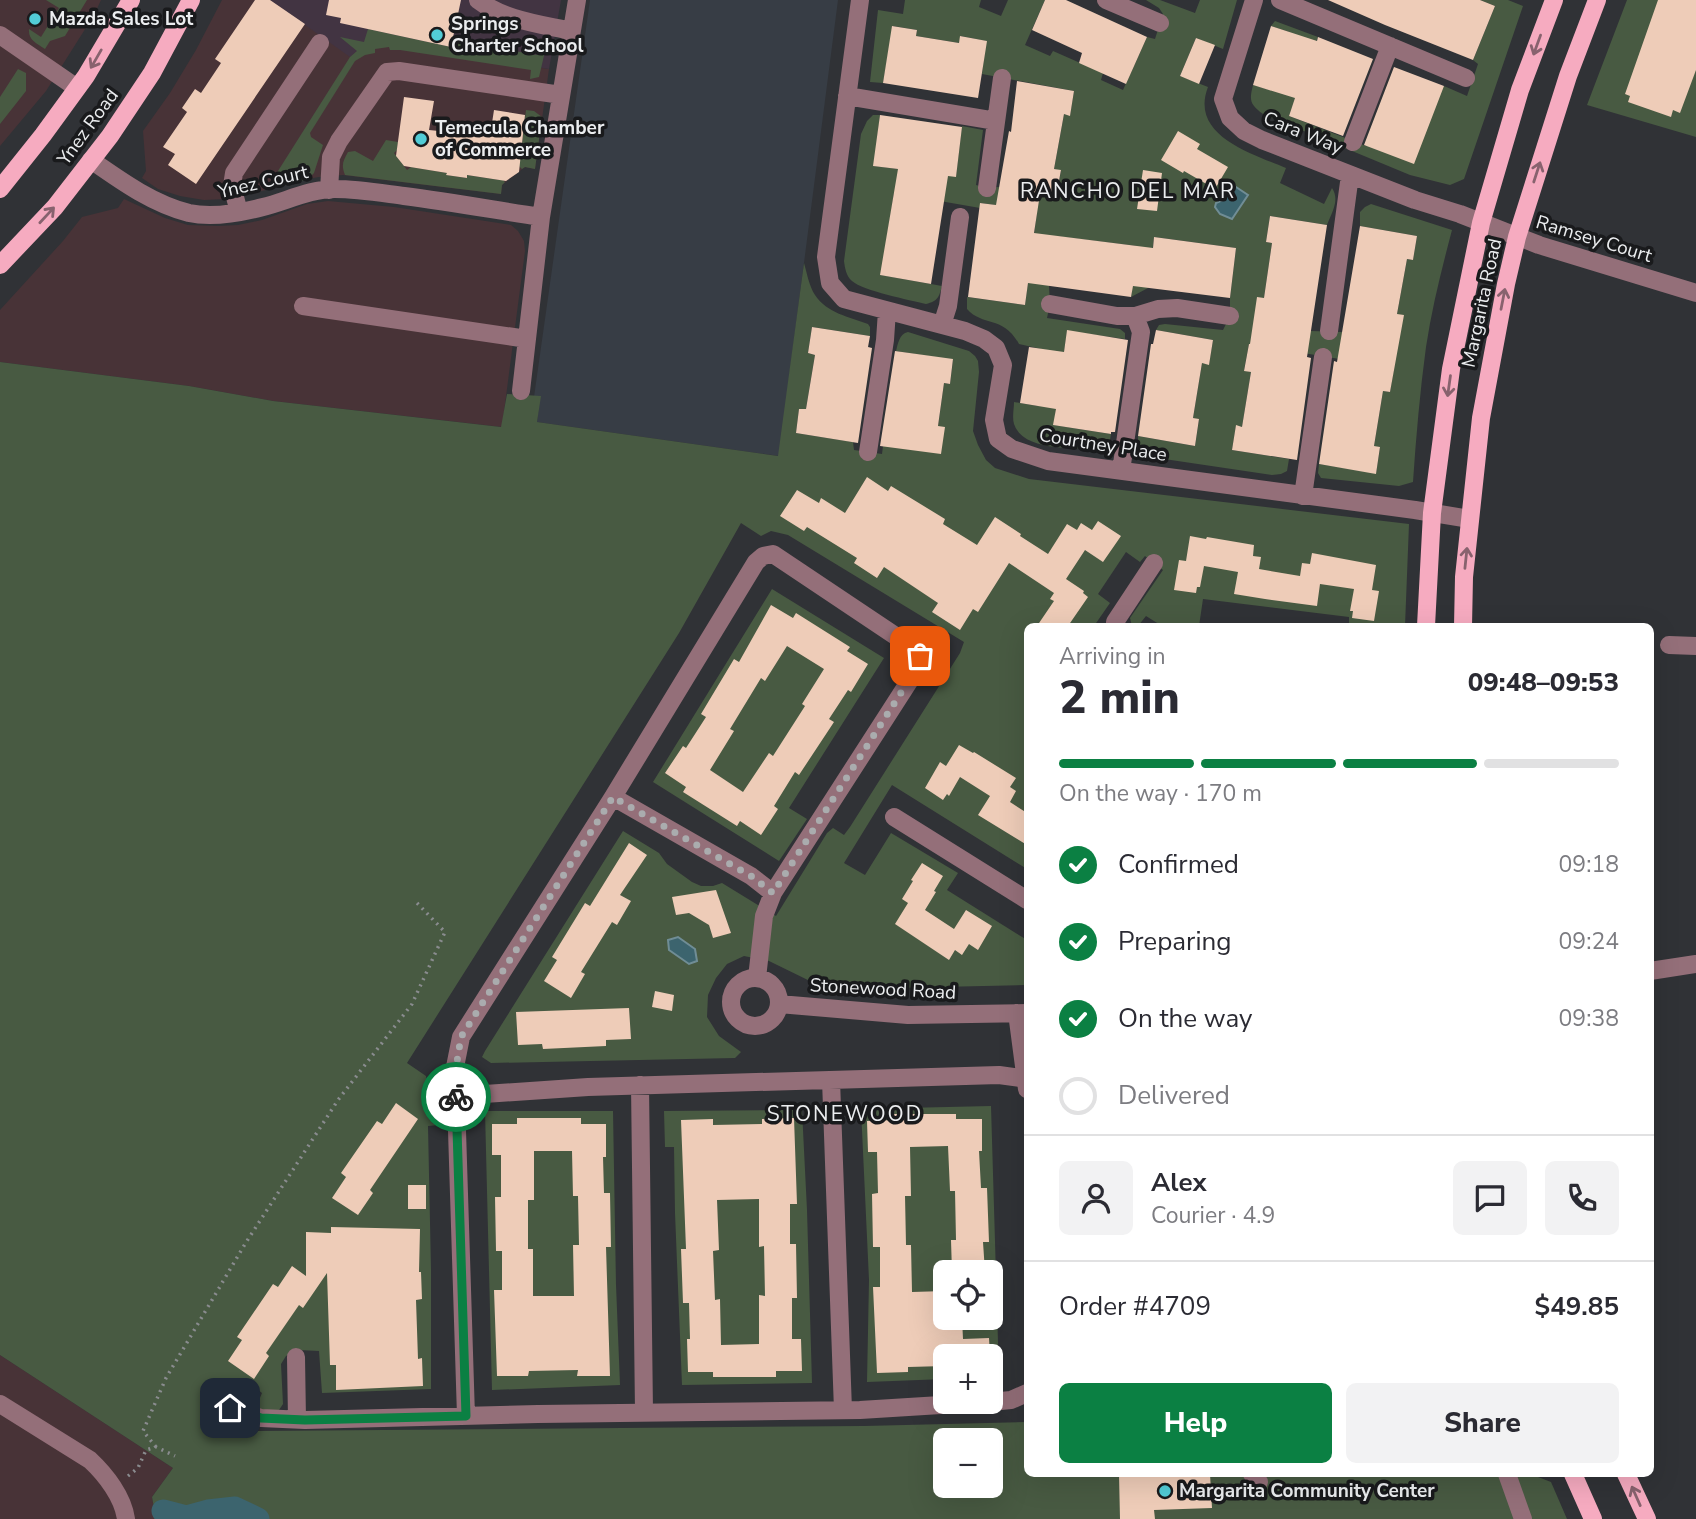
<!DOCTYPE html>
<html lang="en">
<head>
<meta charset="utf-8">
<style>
  :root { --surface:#fff; --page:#f2f2f3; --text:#2b2b33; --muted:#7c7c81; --line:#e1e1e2; --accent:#0b8043 }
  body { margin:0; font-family:"Nunito Sans",sans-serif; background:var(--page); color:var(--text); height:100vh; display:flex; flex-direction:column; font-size:26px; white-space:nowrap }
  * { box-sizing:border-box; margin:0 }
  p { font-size:23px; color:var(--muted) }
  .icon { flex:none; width:38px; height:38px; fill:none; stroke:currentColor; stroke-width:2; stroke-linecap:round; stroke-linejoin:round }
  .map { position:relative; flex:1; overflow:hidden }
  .side { position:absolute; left:1024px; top:623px; width:630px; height:854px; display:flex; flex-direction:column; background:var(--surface); border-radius:10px; box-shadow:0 7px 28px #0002 }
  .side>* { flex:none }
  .tools { position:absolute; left:933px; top:1260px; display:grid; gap:14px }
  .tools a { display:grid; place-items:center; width:70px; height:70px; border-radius:10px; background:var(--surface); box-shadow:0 7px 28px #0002; font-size:35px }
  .pin { position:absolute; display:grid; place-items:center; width:60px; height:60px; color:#fff; margin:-30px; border-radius:14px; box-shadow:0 4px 10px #0006 }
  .courier { position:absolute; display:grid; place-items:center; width:70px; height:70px; margin:-35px; border:5px solid #0b8043; border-radius:50%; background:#fff; color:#222; box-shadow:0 2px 9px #0007 }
  .head em { font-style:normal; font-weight:800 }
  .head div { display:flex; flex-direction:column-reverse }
  .head { display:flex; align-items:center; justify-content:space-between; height:119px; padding:0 35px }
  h1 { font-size:46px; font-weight:800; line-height:52px }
  .bar { display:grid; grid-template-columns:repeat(4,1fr); gap:10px 7px; align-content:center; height:84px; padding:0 35px }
  .bar i { height:9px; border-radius:5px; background:var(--line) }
  .bar .current { background:var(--accent) }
  .bar p { grid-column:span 4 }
  .line { display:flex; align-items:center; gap:18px; padding:0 35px; border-top:2px solid var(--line) }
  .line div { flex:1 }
  .round { display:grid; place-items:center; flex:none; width:74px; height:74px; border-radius:10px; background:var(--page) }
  ol { padding:0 35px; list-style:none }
  li { display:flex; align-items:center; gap:21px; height:77px }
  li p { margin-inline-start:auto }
  li .icon { padding:7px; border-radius:50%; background:var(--accent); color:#fff; stroke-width:4 }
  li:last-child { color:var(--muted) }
  li i { width:38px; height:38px; border:4px solid var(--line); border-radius:50% }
  .action { display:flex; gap:14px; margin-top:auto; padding:14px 35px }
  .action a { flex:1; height:80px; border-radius:10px; background:var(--accent); color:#fff; font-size:28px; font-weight:800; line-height:80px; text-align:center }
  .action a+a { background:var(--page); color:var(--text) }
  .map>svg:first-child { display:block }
  .commercial { fill:#483337 }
  .built { fill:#373d45 }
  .education { fill:#423442 }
  .green { fill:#485a42; fill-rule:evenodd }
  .water { fill:#3c646e; stroke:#708d95; stroke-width:2 }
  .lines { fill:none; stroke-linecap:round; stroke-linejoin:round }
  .canal { stroke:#3c646e; stroke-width:23 }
  .building { fill:#eeccb8; fill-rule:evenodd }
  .path { stroke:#8a8c8f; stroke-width:3.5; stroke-dasharray:2 5; stroke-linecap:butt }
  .minor { stroke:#946f79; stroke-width:18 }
  .major { stroke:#f6abc0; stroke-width:18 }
  .oneway { stroke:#88626e }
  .done { stroke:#aaacae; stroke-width:7; stroke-dasharray:0 12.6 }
  .route { stroke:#0b8043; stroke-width:9 }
  .poi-dot { fill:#52ccd6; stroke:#191a1c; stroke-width:2.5 }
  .labels { text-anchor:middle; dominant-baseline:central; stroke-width:7; stroke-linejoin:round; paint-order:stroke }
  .poi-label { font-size:19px; font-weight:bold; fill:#ebedef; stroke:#191a1c; text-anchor:start }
  .street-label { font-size:19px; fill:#ebedef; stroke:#191a1c }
  .neighbourhood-label { font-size:21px; letter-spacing:2px; fill:#ebedef; stroke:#191a1c }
</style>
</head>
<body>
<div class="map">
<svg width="1696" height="1519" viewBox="0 0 1696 1519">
  <rect width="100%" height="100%" fill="#303236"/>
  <path class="commercial" d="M0,0H101L94,15L46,91L0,146Z
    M222,0H270L360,49L386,43L549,69L535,169L525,167L502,185L501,194L343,175L319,177L296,181L266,190L226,199L204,200L180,196L158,189L142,178L146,171L143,131L170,93L196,50Z
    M124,199L165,218L188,225L218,226L238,225L262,220L307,204L328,201L394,207L511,225L518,231L524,241L525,251L502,427L273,401L189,386L0,362V310L63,241L82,217L118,208Z
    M0,1355L173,1468L152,1497L156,1519H0Z"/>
  <path class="built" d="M590,0H838L779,456L537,422L540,397H534Z"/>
  <path class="education" d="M270,0H561L549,69L386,43L360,49L350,57Z"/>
  <path class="green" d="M46,0H87L65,36L50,41L45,49C36,43 28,40 29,29L41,37L59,8Z
    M905,0H981L979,7L1001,16L1008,0H1045L1025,45L1050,56L1053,51L1103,73L1101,80L1123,90L1147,37L1155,39L1163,14L1159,8L1146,0H1160L1195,13L1200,0H1237L1223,49L1196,38L1180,76L1208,87C1189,136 1253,154 1286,168L1280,183L1324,204L1332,188C1340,200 1332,212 1327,225L1270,216L1266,242L1272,243L1264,298L1254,322L1311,331L1342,332L1397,314L1407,259L1413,260L1417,236L1360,226V212L1365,207L1371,204L1452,230C1442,268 1432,307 1426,347C1420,391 1416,437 1413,482L1399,486L1321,478L1318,473L1319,464L1376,473L1380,448L1374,446L1383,391L1390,392L1394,368L1249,344L1244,370L1251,372L1242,427L1236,426L1232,450L1289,459L1287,471L1281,474L1272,475L1144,456L1138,451V436L1195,446L1199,420L1193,418L1202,363L1209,364L1213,340L1156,330L1159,325L1165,324L1223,330L1230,316V298L1236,248L1154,237L1148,288L1131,297L1137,246L1055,236L1049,286L1050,304L1047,318L1120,329L1125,333V339L1067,331L1054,425L1111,434L1109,446L1103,449C1078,447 1024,453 1014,424C1012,417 1014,409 1014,402L1038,406L1046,350L1019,344C1003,315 983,327 967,309V297L1025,305L1037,211L981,203L980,208L894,193L881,275L942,286C939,297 938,301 926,304C910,300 863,291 852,281C846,276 845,268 844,261L861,134L867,121L873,115H880L874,166L956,176L962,126L983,130L976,185L987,188L999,187L1056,197L1061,171L1054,169L1064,114L1070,115L1074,91L982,74L986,41L961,36L959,43L916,36L917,30L893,26L883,83L870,82L878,10L903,14Z
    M1480,0H1508L1523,6L1464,179L1450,185L1410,175L1263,114C1250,104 1249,101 1253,85L1270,90L1289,32L1271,26L1275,21L1318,37L1289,116L1366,146L1444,86L1467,96L1478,64L1473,60L1495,6Z
    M1627,0H1696V137L1587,105Z
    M368,29L451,47L452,42L477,47L478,44L536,55L538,54L542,40L544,39L547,43L539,77L530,79L531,70L400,50H390L389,47L375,49V53L365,55L355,61L310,133L311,137L323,145L314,173L308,179L266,190L350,57L357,51L340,37L364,42Z
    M18,69L26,73V91L0,124V97Z
    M526,110L534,111L542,117L535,169L525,167L522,169L517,164L520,161Z
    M386,140L398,142L397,150L394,153L407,170L411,167L447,173V175L467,178V175L500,180L502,179L505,182L502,185L501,194L345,175C341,165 343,161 348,152L355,151L373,161Z
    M804,263C807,273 809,286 815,295C827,313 849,317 868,324L870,327V336L812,327L808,353L815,355L806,409H799L796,433L853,442L854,450L882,454L883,446L938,426L944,383L950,384L953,360L896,351C898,344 899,334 908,332L969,351L975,356L978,361L979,372L973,431L978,445L986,460L995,468L1029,479L1409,524L1405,626H1349V617L1203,599L1199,626H1162L1146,616L1138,626H1132L1130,618L1163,570L1145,556L1140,562L1126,552L1098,594L1110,603L1094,626H1027V869L892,785L844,863L865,875L891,833L958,873L947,890L1027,940V985L847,989L814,983L769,961L744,956L727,964L716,978L708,995L707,1017L719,1036L741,1052L735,1058L491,1063L482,1057L485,1051L623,831L659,853L667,864L692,882L701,886H713L722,883L776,916L827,833L833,828L844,835L850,827L960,653L964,642L788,535L771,531L761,536L741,523L679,633L407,1063L426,1076L428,1093L439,1125L428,1126L431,1270V1389L322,1393L319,1351L299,1350L286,1356L281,1364L283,1404L279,1410H261L257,1405L262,1393L248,1382L239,1395L225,1386L211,1410L218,1419L257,1431L864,1426L1027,1422V1474H1536L1538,1477L1551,1482L1567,1519H156L152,1497L173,1468L0,1355V362L189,386L273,401L501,427L507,394L541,396L537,422L778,456ZM945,1440H990V1486H945Z
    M772,589L884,658L789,808L807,819L779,861L653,782Z
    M991,1106L999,1376L991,1377L990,1356H945V1379L867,1382L869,1280L861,1109ZM945,1272H990V1318H945Z
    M802,1110L807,1210L812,1383L682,1385L675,1213L674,1147H665L664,1111Z
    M485,1111H613L616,1285L620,1385L492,1390Z"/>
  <path class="water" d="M1233,185L1248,195L1232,219L1220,214L1215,207L1216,203L1223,200Z
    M678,937L695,949L697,961L689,964L669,950L668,940Z"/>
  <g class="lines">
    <path class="canal" d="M163,1511L186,1517L208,1511L235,1508L258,1519"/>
  </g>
  <path class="building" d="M255,0H270L305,24L196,184L168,165L175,154L163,147L187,112L182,108L195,89L201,93L221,63L215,59Z
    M329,0H461L451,47L340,23L341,18L326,15Z
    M1045,0H1066L1147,37L1126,84L1079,63L1082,53L1032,30Z
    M1328,0H1480L1495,6L1473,60L1385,25Z
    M1658,0H1696V70L1680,113L1673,110L1671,117L1628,102L1630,96L1625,94Z
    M892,26L917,30L916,36L959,43L960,36L987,41L978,98L883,83Z
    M1271,26L1317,41L1318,37L1373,59L1343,136L1289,116L1295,98L1253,85Z
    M1196,38L1215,45L1199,84L1180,76Z
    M1394,67L1444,86L1414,164L1364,145Z
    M1017,81L1074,91L1070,116L1064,114L1054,169L1061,170L1056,197L1040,194L1034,233L1153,248L1154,237L1236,248L1230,298L1133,286L1131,297L1028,283L1025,305L968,297L980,203L996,205L1009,131L1011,132Z
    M404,97L434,101L429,130L490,136L494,110L525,115L519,172L506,181L467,175V178L446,175L447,173L404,166L396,156Z
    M880,115L962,127L956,177L948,176L931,284L880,275L898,169L873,166Z
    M1178,131L1200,144L1197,149L1228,167L1215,189L1184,171L1183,173L1161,160Z
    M1143,170L1162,173L1157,211L1137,209Z
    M1270,216L1327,225L1307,357L1311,358L1297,460L1232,450L1236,425L1242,427L1251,372L1244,371L1249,344H1250L1257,297L1264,298L1272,243L1266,242Z
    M1360,226L1417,236L1413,260L1407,259L1397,314L1404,315L1390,392L1383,391L1374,446L1380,447L1376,474L1319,464L1334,361L1337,362Z
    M812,327L870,336L868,347L872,348L858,443L796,433L799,409H806L815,355L808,353Z
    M1067,330L1128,340L1115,432H1111V434L1053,425L1056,409L1020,403L1029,347L1064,352Z
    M1156,330L1213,340L1209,365L1202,363L1193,418L1199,419L1195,446L1138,436L1151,344H1153Z
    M895,351L953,359L950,384L944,383L938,426L945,427L941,454L880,446Z
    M867,477L888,491L891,486L945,519L943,524L977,545L995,517L1021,534L1020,536L1048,554L1067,524L1077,530L1081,523L1092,530L1098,521L1121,536L1103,562L1085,550L1066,579L1084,591L1083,593L1088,597L1068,626H1037L1054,601L1050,599L1054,593L1009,563L978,612L973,609L960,630L932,612L938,603L884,567L877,578L854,563L857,558L807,527L804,531L780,516L797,490L819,503L821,498L845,513Z
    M1190,536L1206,539L1207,537L1254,545L1253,556L1261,557L1259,569L1300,576L1302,563L1310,564L1312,553L1376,565L1372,590L1379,591L1374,621L1352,618L1353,611H1350L1354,589L1320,584L1317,606L1265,599L1234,594L1238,572L1204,566L1200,587H1197L1196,593L1174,590L1179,560L1186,561Z
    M771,605L793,618L796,613L850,647L847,651L868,664L851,692L848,690L829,719L834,722L799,775L795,772L774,806L778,809L761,835L740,821L737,826L683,792L686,787L665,773L683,746L686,748L706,717L701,714L734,659L739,662ZM787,646L824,669L802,704L805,706L773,756L769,753L743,792L710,770L734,731L730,729L761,678L765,681Z
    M959,745L973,753L974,752L1016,778L1010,787L1016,791L1010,802L1027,813V845L978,815L990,796L960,777L949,796L947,794L943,800L925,788L940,762L946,766Z
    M629,843L647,855L620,895L631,901L617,925L612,922L581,972L585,974L571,998L544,981L557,960L552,957L585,903L590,906Z
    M922,863L943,876L934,891L936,892L925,910L954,929L966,910L992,926L978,950L969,944L962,955L955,950L949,960L895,924L908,903L902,899L913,881L911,880Z
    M716,890L731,933L713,938L709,925L689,913L676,915L672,897Z
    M655,991L674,995L672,1011L652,1007Z
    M629,1008L631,1039L606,1040V1046L543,1049L542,1044L518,1045L516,1012Z
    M396,1103L418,1119L370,1190L373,1193L358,1215L332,1198L346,1177L341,1173L377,1121L382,1124Z
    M893,1114H956V1119H982V1151H979L981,1188H987L989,1242H983L985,1272H952L951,1240H956L955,1191H950L948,1146L910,1147L911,1196H905L906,1245H911L912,1292L945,1291V1318H962L963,1339L989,1338L990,1356H945V1366L908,1367V1372L877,1373L873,1287H880V1247H873L872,1194L878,1193L877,1152H868L867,1121L893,1120Z
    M517,1118H581V1124H606V1157H603L604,1193H610L611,1247H606L610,1376H577L578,1370L529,1371L528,1376H497L494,1290H502V1251H496L495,1197H501V1155H492V1124H517ZM534,1151H572L573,1196H578L579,1245H573L574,1296H533V1249H528V1200H534Z
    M794,1118L797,1204H790V1244H796L797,1298H792V1339H801L802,1371H776V1377H713V1372H688L687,1339H690L689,1303H683L681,1249H686L681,1120L713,1119V1125L762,1124V1119ZM759,1199V1247L764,1246L765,1296L759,1295V1344L721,1345L720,1299L715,1300L713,1251L719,1250L717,1200Z
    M408,1185H426V1209H408Z
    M331,1227L420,1229L419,1272H421L422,1299L416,1300L418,1359L422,1358L423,1386L336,1390V1365H330L327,1273L303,1308L299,1305L266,1353L269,1356L254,1379L228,1361L242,1340L237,1337L273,1284L278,1287L292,1266L306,1276V1232L331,1233Z
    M1119,1474H1210L1212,1508L1154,1510L1155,1519H1120Z"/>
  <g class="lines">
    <path class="path" d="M156,1447L143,1431L166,1378L245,1244L338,1100L412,1004L445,932L417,903
      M128,1476L138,1468L146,1450L156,1447L175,1456"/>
    <path class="minor" d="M478,0C504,20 540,24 571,31
      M860,0L826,257L830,283L844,299L965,331L984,339L996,348L1003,365L994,420L998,439L1012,449L1048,461L1415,510L1470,519
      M1106,0L1160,23
      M1254,0L1223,99L1230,118L1244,131L1262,140L1415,200L1460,214L1539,245L1696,293
      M1280,0L1466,78
      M0,35L77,88
      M847,96L996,121
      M1353,142L1390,46
      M91,160C121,181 153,204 189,213C212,218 240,213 263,207C287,201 310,189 335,189C358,189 381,193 404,196C450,202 495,210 541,217
      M987,188L1002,78
      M329,190L331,157L339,141L387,72L399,71L561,95
      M239,212L232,186L234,173L320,43
      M1050,304L1117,316H1135L1158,309L1177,308L1230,316
      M303,306L527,339
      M942,325L948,306L960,217
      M1329,331L1350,175
      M521,391L541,217L577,0
      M868,452L885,340L887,311
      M1121,471L1141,332L1135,316
      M1303,496L1323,357
      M1115,626V622L1154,563
      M1669,645L1696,646
      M613,797L751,876L773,893
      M894,817L1027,900
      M1650,971L1696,964
      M731 1002a24 24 0 1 1 48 0a24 24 0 1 1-48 0Z
      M779,1004L908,1015L1027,1013
      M1017,1013L1027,1089
      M831,1080L843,1410
      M640,1085L644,1412
      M456,1096L588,1087L999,1075L1027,1079
      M296,1357L297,1420
      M215,1400L230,1408L261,1418L305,1420L538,1414L860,1410L989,1402
      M990,1402L1011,1400L1027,1393
      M0,1404L90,1460C106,1475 123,1497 126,1519
      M466,1416L455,1067L461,1037L613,797L756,562L763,556L773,554L915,649L920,656L921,663L773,893L764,916L757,978
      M1252,1474L1259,1482
      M1507,1474L1523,1519"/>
    <path class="major" d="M0,189L43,135L86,76L131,0
      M0,265L55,207L110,136L152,73L191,0
      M1426,626L1432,513L1451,369L1481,223L1520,90L1554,0
      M1463,626L1464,577L1481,418L1506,284L1517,237L1568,76L1597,0
      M1573,1474L1593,1519
      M1626,1474L1647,1519"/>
  </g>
  <defs><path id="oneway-shaft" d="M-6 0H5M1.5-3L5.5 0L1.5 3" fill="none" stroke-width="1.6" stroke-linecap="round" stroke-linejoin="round" transform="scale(1.75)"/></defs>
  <g class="oneway">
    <use href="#oneway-shaft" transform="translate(1537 45) rotate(110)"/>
    <use href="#oneway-shaft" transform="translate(96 59) rotate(120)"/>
    <use href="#oneway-shaft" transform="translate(1537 172) rotate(-72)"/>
    <use href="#oneway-shaft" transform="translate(47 215) rotate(-47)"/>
    <use href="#oneway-shaft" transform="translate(1503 299) rotate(-79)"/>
    <use href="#oneway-shaft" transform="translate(1449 386) rotate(98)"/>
    <use href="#oneway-shaft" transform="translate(1466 558) rotate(-84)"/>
    <use href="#oneway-shaft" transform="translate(1636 1496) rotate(-114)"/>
  </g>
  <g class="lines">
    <path class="done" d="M456,1097V1068L461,1037L613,797L751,876L773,893L920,663V656"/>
    <path class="route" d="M230,1408L261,1418L305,1420L466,1416L456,1097"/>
  </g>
  <g class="poi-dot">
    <circle cx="35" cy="19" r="7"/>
    <circle cx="437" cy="35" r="7"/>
    <circle cx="421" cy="139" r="7"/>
    <circle cx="1165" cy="1491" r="7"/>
  </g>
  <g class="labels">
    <g class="poi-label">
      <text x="49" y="19">Mazda Sales Lot</text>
      <text x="451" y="24">Springs<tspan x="451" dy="22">Charter School</tspan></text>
      <text x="435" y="128">Temecula Chamber<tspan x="435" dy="22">of Commerce</tspan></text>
      <text x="1179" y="1491">Margarita Community Center</text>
    </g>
    <g class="street-label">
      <text transform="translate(88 127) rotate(-54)">Ynez Road</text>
      <text transform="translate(1303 133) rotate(22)">Cara Way</text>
      <text transform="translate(263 182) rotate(-13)">Ynez Court</text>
      <text transform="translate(1594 239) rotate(17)">Ramsey Court</text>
      <text transform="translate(1482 303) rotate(-78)">Margarita Road</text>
      <text transform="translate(1103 445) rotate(9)">Courtney Place</text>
      <text transform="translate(883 989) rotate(3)">Stonewood Road</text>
    </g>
    <g class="neighbourhood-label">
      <text x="1128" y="191">RANCHO DEL MAR</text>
      <text x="845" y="1114">STONEWOOD</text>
    </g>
  </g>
</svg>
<div class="tools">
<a><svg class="icon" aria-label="locate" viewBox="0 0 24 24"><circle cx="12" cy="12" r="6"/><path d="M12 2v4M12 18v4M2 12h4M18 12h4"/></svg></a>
<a>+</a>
<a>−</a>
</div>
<div class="pin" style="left:920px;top:656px;background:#ea580c"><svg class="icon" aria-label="bag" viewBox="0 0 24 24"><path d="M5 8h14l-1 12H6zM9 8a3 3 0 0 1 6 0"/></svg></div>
<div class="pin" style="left:230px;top:1408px;background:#1f2937"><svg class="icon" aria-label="home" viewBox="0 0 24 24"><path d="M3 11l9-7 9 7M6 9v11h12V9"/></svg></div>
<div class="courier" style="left:456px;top:1097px"><svg class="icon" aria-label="bike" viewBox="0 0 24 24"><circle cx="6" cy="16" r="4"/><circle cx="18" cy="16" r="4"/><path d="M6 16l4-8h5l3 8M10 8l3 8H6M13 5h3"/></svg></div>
<section class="side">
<div class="head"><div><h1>2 min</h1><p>Arriving in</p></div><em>09:48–09:53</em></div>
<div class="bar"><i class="current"></i><i class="current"></i><i class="current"></i><i></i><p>On the way · 170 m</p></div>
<ol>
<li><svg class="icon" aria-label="check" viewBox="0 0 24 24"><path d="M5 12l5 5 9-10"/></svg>Confirmed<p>09:18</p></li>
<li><svg class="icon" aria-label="check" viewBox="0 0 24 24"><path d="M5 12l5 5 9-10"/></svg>Preparing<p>09:24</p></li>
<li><svg class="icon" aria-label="check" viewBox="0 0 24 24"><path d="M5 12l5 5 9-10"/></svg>On the way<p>09:38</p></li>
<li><i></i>Delivered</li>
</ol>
<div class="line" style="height:126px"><a class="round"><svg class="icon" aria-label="person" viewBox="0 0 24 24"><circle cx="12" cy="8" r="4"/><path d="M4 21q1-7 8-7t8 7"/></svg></a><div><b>Alex</b><p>Courier · 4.9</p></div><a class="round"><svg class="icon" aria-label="chat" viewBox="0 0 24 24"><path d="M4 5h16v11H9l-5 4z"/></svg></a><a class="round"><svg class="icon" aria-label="phone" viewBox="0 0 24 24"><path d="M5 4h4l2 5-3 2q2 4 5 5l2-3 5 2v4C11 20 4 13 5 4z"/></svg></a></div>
<div class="line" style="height:91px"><div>Order #4709</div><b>$49.85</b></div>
<div class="action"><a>Help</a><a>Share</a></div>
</section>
</div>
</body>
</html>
